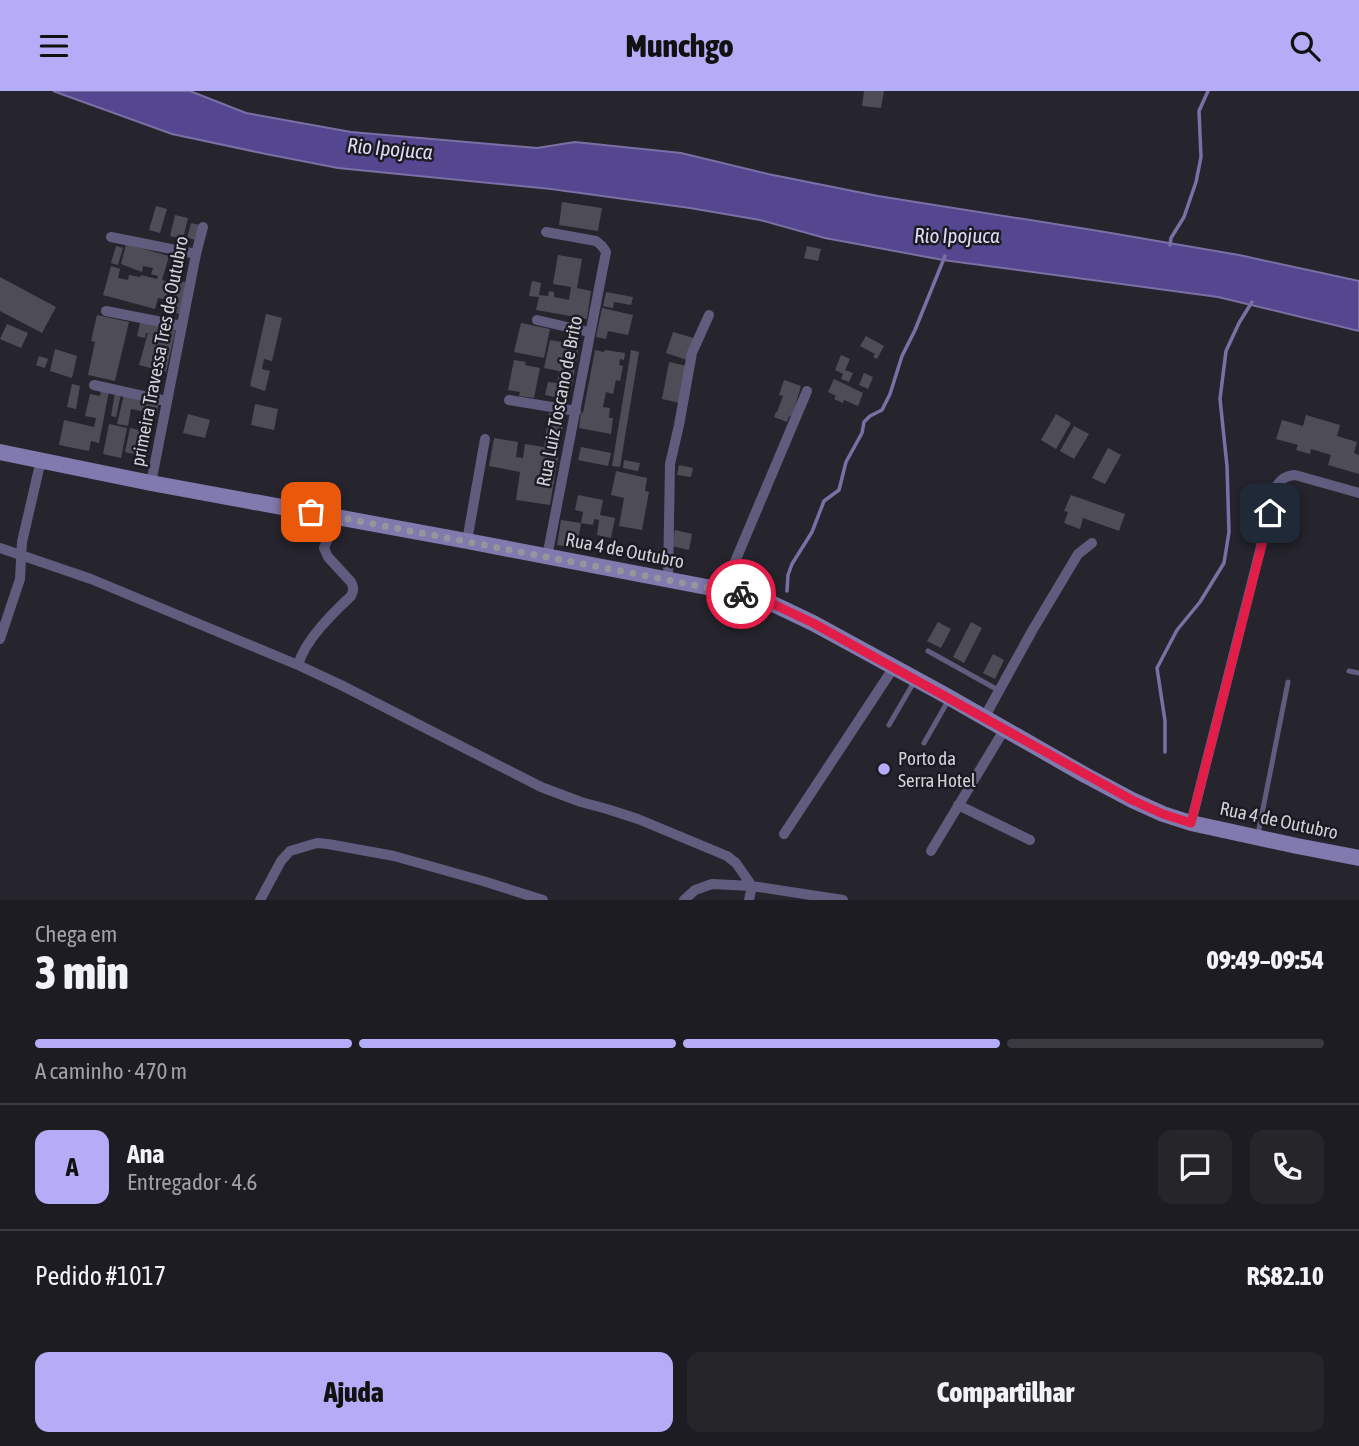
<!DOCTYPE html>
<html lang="pt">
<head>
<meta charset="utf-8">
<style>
  :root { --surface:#1c1c22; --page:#25252a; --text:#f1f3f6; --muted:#a0a1a5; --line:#3a3a40; --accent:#b5acf8 }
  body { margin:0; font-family:"Asap Condensed",sans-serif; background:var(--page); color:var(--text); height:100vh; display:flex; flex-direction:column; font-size:26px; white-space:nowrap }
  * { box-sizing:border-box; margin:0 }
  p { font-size:23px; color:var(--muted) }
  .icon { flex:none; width:38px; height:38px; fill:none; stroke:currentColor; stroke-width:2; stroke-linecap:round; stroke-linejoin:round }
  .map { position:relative; height:809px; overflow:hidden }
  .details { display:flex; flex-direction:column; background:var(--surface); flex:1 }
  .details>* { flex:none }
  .pin { position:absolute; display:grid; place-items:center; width:60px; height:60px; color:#fff; margin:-30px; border-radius:14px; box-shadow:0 4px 10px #0006 }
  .courier { position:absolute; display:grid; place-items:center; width:70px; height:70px; margin:-35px; border:5px solid #e11d48; border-radius:50%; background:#fff; color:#222; box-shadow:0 2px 9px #0007 }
  .head em { font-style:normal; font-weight:800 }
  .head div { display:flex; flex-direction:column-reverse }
  .head { display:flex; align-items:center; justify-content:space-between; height:119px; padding:0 35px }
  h1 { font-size:46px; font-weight:800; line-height:52px }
  .bar { display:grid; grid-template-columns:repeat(4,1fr); gap:10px 7px; align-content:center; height:84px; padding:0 35px }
  .bar i { height:9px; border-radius:5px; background:var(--line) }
  .bar .current { background:var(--accent) }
  .bar p { grid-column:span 4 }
  .line { display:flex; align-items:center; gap:18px; padding:0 35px; border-top:2px solid var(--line) }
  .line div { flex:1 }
  .round { display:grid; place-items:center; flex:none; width:74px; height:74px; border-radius:14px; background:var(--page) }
  .primary-button { display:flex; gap:14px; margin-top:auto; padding:14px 35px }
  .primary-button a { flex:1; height:80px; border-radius:14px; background:var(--accent); color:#111; font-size:28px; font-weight:800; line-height:80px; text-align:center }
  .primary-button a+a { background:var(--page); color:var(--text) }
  header { display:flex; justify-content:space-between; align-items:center; height:91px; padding:0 35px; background:var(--accent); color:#111; font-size:32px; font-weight:800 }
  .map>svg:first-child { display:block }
  .water { fill:#54468f; stroke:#7a70a5; stroke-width:2 }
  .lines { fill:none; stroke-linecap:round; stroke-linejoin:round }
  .stream { stroke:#7a70a5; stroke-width:3.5 }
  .building { fill:#4e4d57 }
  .service { stroke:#605c7d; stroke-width:5 }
  .minor { stroke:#605c7d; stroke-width:10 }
  .secondary { stroke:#807aae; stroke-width:16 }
  .done { stroke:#95959c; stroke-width:7; stroke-dasharray:0 12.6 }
  .route { stroke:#e11d48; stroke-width:9 }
  .poi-dot { fill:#b5acf8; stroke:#1c1b24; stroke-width:2.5 }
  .labels { text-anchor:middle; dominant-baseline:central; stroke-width:5; stroke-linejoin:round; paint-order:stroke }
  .street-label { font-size:19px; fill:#d1d1d7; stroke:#1c1b24 }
  .poi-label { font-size:19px; fill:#d1d1d7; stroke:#1c1b24; text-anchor:start }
  .water-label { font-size:21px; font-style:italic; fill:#dfddf3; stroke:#1c1b24 }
</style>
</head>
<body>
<header><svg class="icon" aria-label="menu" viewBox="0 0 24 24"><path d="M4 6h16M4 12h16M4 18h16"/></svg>Munchgo<svg class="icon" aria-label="search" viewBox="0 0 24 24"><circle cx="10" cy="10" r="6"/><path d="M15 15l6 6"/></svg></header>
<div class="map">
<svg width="1359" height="809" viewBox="0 0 1359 809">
  <rect width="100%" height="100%" fill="#26252e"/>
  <path class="water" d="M53,0H190L246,22L351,41L537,57L575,51L681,62L768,83L878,105L1099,140L1239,164L1359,190V240L1218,206L943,169L825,147L760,129L690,117L551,98L338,77L266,63L172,43Z"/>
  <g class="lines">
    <path class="stream" d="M1170,154L1171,147L1184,126L1196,91L1201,66L1199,20L1208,0
      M787,500L788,484L792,473L812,441L824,410L839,399L846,371L862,342L864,331L870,325L882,319L890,303L902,265L915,239L945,165
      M1165,661V630L1157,577L1177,539L1200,511L1224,472L1229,441L1227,375L1220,308L1226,260L1239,232L1252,211"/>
  </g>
  <path class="building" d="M864,0H884L881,17L862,15Z
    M562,111L602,117L598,140L559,134Z
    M156,115L167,118L160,142L149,139Z
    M175,124L188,127L183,148L170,145Z
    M191,132L200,134L196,149L187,147Z
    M126,153L169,165L162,189L175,193L176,189L188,192L179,223L168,220L171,210L158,207L155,218L103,204L111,175L120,178L118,187L128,189L129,184L140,186L141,184L157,188L158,185L151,183L153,177L143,175L142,181L121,173Z
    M116,155L123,157L118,174L111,172Z
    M807,155L821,158L818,170L804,167Z
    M558,164L582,168L577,197L591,200L587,228L536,219L539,206L529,205L532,190L541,192L539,204L548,205L549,200L554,201V206L569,209L571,196L553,193Z
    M0,186L56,216L42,242L0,220Z
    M606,201L633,206L631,214L614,211L613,217L603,215Z
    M602,217L633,224L628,244L608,240L606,248L596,246Z
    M266,223L282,227L272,270L264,268L262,278L270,280L265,300L250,295Z
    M97,224L129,231L115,290L88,284L95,251L91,250Z
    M141,228L176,237L166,281L139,274L148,242H146L145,247L137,245Z
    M521,232L550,238L544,267L514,261Z
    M7,233L28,242L21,257L0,248Z
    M673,241L694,247L687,269L666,262Z
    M866,245L884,255L877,268L873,266L875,263L860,255Z
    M550,249L579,254L572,295L566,294L564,308L545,304L548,291L557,292L559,280L544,277Z
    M55,258L77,265L72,287L50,280Z
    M595,259L604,261L605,259L625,262L624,269L620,268L619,274L623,275L620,290L616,289L613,303L606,301L603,316L610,317L609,327H613L611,343L579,337L581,321L583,322Z
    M631,259L639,261L620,376L612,375Z
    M841,264L850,268L845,279L853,282L849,291L841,288L843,283L835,279Z
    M39,265L48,268L45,277L36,274Z
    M514,269L526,271L525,274L540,277L534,307L519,305L520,301L508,299Z
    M669,271L687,275L680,312L662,308Z
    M864,282L873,286L868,298L859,294Z
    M149,287L160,290L158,298L147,295Z
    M834,288L863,302L858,315L844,309L843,312L834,308L836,305L828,301Z
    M784,289L801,295L792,326L789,325L787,331L774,326L776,321H777L783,305L779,304Z
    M72,293L80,295L76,318L67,316Z
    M101,299L109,300L99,352L91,350L89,360L59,354L64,329L94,336L96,327L85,325L90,303L100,305Z
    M115,302L121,303L116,326L111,325Z
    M124,303L159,311L156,323L131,318L128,335L117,333Z
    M255,313L278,318L274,339L251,334Z
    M549,322L565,324L559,358L552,357L551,365L558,366L550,414L516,409L520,381L489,375L494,347L518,351L516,366L523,367L525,353L544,356Z
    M188,323L210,329L205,347L183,342Z
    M1056,323L1071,332L1056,358L1041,349Z
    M1306,324L1340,334L1337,345L1357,351L1354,362L1359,364V383L1328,374L1331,364L1311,358L1310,363L1296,359L1298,354L1276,348L1282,329L1303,335Z
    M109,333L127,337L121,367L103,363Z
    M1074,335L1089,343L1074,368L1060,360Z
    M130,337L152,342L147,366L125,361Z
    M581,356L611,362L608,375L578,369Z
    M1108,357L1121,364L1105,393L1092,387Z
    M624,369L640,372L638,380L623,377Z
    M679,374L693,377L691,386L677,384Z
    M616,380L647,387L645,400L649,401L642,439L619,435L624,407L611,404Z
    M578,404L603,409L600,424L615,427L611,447L597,444L599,429L594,428L593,434L581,432L583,421L575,419Z
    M1071,404L1125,423L1119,440L1083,427L1080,438L1064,432L1068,421L1064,420Z
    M561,429L581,432L577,457L557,454Z
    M675,439L692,443L689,459L672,455Z
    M628,456L637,458L635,469L626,467Z
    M938,531L951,538L941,557L927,550Z
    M971,531L982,537L964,572L953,566Z
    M993,563L1004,569L995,588L983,582Z"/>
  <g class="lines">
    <path class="service" d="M928,560L998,599
      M1349,580L1359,582
      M889,634L914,591
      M924,652L948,610
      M1258,743L1288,591"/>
    <path class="minor" d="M546,141L596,150L602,155L606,161L547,466
      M111,146L196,163
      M106,220L182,235
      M537,229L589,241
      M94,294L166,310
      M509,309L576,320
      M151,392L196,163L203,136
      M467,450L485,348
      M0,457L91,488L298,574L341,594L541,696L581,711L607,718L638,728L727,765L736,772L752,795
      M668,489L670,373L679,334L692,262L709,224
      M723,499L807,300
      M0,548L20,488L22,451L41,369
      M298,574C305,549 332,523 351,505C354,499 354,497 351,491L328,466L324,457L337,426
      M984,627L1032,540L1078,463L1092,452
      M958,714L1030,749
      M1191,732L1276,396C1281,388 1285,385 1295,384L1359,402
      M784,743L894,576
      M931,760L1004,639
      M260,809L281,770L290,760L317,752L328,753L394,765L483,790L543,809
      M684,809L695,799L712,793L752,795L843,809
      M749,809L752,795"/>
    <path class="secondary" d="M0,361L151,392L467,450L743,503L771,512L813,532L945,604L1085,684L1132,709L1163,723L1191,732L1297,755L1359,767"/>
  </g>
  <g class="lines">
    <path class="done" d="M311,421L741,503"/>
    <path class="route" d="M741,503L771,512L813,532L1132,709L1163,723L1191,732L1270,422"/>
  </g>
  <circle class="poi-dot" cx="884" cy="678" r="7"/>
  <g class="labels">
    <g class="street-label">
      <text transform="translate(159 260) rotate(-79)">primeira Travessa Tres de Outubro</text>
      <text transform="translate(559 310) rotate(-79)">Rua Luiz Toscano de Brito</text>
      <text transform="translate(625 459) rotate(11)">Rua 4 de Outubro</text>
      <text transform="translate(1279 729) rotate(12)">Rua 4 de Outubro</text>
    </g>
    <g class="poi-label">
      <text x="898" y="667">Porto da<tspan x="898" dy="22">Serra Hotel</tspan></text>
    </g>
    <g class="water-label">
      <text transform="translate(390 57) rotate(5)">Rio Ipojuca</text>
      <text x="957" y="144">Rio Ipojuca</text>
    </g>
  </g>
</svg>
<div class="pin" style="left:311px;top:421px;background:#ea580c"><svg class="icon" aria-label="bag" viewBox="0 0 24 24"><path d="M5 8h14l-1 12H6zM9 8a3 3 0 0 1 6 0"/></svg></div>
<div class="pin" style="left:1270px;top:422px;background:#1f2937"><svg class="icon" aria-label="home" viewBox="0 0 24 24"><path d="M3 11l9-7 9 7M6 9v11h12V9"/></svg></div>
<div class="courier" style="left:741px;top:503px"><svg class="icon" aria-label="bike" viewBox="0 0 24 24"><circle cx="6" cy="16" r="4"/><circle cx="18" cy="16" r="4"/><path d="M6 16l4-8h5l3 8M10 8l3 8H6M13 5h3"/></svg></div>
</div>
<section class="details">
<div class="head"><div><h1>3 min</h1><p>Chega em</p></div><em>09:49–09:54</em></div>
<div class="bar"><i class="current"></i><i class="current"></i><i class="current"></i><i></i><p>A caminho · 470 m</p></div>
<div class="line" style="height:126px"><b class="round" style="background:var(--accent);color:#111">A</b><div><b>Ana</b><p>Entregador · 4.6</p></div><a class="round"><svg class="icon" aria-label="chat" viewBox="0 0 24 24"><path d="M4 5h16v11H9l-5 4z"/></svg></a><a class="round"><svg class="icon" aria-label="phone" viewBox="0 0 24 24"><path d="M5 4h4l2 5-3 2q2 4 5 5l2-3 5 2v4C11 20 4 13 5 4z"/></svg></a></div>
<div class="line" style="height:91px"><div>Pedido #1017</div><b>R$82.10</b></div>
<div class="primary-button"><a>Ajuda</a><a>Compartilhar</a></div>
</section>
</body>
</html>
